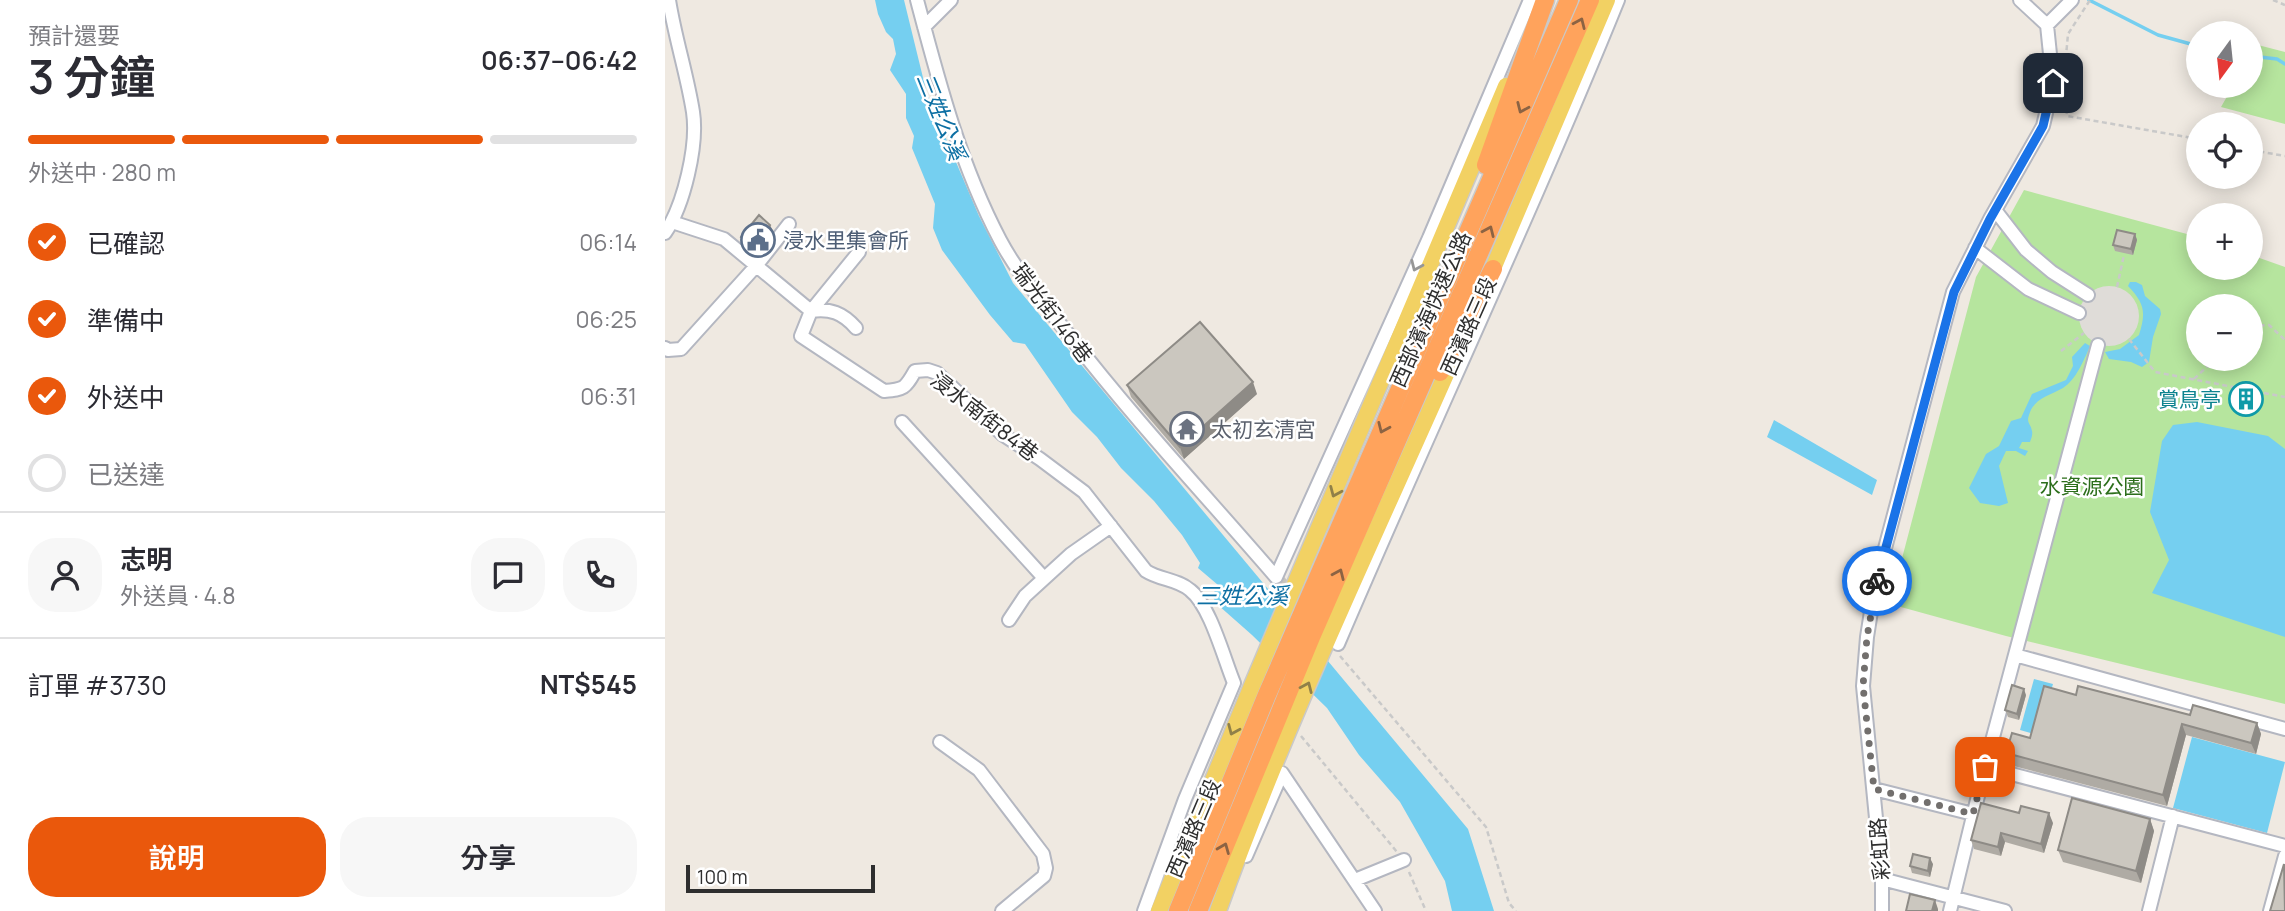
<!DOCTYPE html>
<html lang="zh-TW">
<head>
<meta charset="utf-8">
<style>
  :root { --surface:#fff; --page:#f7f7f7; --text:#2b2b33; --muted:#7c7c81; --line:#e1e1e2; --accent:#ea580c }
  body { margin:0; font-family:Manrope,"Noto Sans TC",sans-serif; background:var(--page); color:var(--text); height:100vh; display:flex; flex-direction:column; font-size:26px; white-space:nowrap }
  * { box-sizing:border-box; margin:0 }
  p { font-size:23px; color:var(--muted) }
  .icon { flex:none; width:38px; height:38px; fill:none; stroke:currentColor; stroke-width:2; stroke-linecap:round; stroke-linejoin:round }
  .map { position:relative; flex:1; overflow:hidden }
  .panel { display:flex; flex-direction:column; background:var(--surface); width:665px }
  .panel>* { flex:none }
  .needle { width:46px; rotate:195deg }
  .controls { position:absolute; left:1521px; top:21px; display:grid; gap:14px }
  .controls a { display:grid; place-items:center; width:77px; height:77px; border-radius:50%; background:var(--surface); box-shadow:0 4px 18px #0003; font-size:35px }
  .scale { position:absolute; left:21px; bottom:18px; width:189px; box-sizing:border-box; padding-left:7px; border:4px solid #2e2e2e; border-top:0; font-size:19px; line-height:24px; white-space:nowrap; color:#2e2e2e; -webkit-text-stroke:5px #fff; paint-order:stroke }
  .pin { position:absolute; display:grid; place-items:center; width:60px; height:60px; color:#fff; margin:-30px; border-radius:14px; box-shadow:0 4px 10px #0006 }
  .courier { position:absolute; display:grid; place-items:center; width:70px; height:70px; margin:-35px; border:5px solid #1a73e8; border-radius:50%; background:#fff; color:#222; box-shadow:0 2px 9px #0007 }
  .overview em { font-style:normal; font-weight:600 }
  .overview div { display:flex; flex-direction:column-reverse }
  .overview { display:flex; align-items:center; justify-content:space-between; height:119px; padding:0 28px }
  h1 { font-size:46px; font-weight:600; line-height:52px }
  .bar { display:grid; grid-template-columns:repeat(4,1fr); gap:10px 7px; align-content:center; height:84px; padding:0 28px }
  .bar i { height:9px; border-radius:5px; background:var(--line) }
  .bar .active { background:var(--accent) }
  .bar p { grid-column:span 4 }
  .line { display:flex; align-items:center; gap:18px; padding:0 28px; border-top:2px solid var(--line) }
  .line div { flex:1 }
  .round { display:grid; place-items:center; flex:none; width:74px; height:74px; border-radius:28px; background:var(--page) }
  ol { padding:0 28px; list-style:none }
  li { display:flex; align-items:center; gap:21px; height:77px }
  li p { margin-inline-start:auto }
  li .icon { padding:7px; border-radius:50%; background:var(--accent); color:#fff; stroke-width:4 }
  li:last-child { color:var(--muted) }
  li i { width:38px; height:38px; border:4px solid var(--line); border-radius:50% }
  .cta { display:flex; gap:14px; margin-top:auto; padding:14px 28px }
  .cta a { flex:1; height:80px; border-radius:28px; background:var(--accent); color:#fff; font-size:28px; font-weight:600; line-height:80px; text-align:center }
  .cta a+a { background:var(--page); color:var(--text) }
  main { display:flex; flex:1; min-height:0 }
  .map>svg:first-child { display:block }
  .green { fill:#b6e59e; fill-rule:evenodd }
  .plaza { fill:#dfdcd8 }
  .water { fill:#75cff0 }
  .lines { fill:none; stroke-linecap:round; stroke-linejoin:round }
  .stream { stroke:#75cff0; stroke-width:3.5 }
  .minor-tunnel { stroke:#c8c4bd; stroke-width:12; stroke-dasharray:12 6; stroke-linecap:butt }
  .minor-casing { stroke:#b4b7c1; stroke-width:16 }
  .major-casing { stroke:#c9c9c9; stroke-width:19 }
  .highway-casing { stroke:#c9c9c9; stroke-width:21 }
  .path { stroke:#c9c9c9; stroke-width:2.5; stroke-dasharray:5 3.5; stroke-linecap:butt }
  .minor { stroke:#fff; stroke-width:12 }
  .major { stroke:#f2d163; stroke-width:16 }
  .highway { stroke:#ffa35c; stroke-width:18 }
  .wall { fill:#afaba4 }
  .shaded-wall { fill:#8e8b86 }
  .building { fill:#cbc7bf; stroke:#8e8b86; stroke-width:2 }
  .oneway { stroke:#8c6343 }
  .oneway2 { stroke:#969696 }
  .oneway3 { stroke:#908048 }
  .done { stroke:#726f6d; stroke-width:7; stroke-dasharray:0 12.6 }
  .route { stroke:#1a73e8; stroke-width:9 }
  .labels { text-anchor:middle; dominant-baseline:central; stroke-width:5; stroke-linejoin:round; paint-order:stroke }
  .service-label { font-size:21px; fill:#4e5e75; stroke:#fff; text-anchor:start }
  .street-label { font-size:21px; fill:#2e2e2e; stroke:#fff }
  .culture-label { font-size:21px; fill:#0d838f; stroke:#fff; text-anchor:end }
  .worship-label { font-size:21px; fill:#5b616d; stroke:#fff; text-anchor:start }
  .park-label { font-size:21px; fill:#2c6e1b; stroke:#fff }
  .water-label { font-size:23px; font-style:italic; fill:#0d6fa3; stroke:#fff }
</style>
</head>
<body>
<main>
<section class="panel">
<div class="overview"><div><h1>3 分鐘</h1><p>預計還要</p></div><em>06:37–06:42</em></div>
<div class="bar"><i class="active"></i><i class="active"></i><i class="active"></i><i></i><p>外送中 · 280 m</p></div>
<ol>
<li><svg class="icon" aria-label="check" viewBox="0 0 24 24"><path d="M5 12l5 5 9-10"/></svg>已確認<p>06:14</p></li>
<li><svg class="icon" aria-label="check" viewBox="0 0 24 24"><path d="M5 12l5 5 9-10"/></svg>準備中<p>06:25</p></li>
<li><svg class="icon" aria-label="check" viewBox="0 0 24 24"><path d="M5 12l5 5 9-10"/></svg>外送中<p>06:31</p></li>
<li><i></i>已送達</li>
</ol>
<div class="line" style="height:126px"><a class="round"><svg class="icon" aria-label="person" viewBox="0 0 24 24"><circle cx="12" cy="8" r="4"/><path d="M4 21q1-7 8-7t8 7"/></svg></a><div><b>志明</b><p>外送員 · 4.8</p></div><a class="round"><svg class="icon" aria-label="chat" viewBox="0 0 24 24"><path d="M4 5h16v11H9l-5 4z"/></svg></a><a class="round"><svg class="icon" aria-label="phone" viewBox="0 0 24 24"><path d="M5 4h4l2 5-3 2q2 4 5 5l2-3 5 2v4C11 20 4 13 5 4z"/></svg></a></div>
<div class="line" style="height:91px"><div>訂單 #3730</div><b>NT$545</b></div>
<div class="cta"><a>說明</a><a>分享</a></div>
</section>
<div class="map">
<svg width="1620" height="911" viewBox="0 0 1620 911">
  <rect width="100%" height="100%" fill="#efe9e1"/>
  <path class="green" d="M1593,45L1620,52V124L1556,107L1568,86H1586V57Z
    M1359,190L1533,237V268H1586V255L1620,267V704L1341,636L1225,604L1311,277ZM1533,306H1586V359H1533Z"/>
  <path class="plaza" d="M1414 316a30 30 0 1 1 60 0a30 30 0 1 1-60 0Z"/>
  <path class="water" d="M210,0H239L262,94L314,216L348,283L803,829L829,911H787L780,881L735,802L694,755L662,708L587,635L553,605L547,596L553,585L533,568L535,563L517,535L489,501L456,468L432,437L407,412L360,344L348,342L325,315L277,250L268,228L270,204L247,148L249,136L241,118V94L225,70L231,54L228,39L221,32L213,14Z
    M1465,282H1471L1477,285L1480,296L1495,309L1496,314L1488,337L1484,362L1477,367L1466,362L1444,359L1440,352L1455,349L1474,335C1481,312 1480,304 1463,286Z
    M1420,343L1425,346C1419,360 1411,380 1398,388C1384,396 1369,398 1364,415C1361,423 1366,424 1367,431C1368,435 1366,439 1365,442H1357L1354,448L1363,451L1360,456L1351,451H1341L1334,466L1343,503L1334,506L1315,503L1304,488L1321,454L1334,446L1346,421L1356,418L1367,394L1401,380L1408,366L1407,357Z
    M1109,420L1212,480L1207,495L1102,437Z
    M1532,422L1603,436L1620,449V637L1487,593L1504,560L1485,512L1497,441L1508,425Z
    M1369,679L1388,684L1373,735L1355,730Z
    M1527,737L1620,762L1602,833L1508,808Z"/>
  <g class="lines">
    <path class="stream" d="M1424,0L1493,35L1533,46
      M1586,56L1612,59L1620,64"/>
    <path class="minor-tunnel" d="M611,577L644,613"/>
    <g class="minor-casing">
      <path id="minor" d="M252,0C274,83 295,164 335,240C353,274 380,305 404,335C469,419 542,497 611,577L764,238L865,0
        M1355,0L1382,25
        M1382,25L1407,0
        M259,27L286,0
        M1330,210L1361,250L1387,272L1423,295
        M7,222L59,239L146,311L136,336L219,391C239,389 240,389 250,371L263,370L272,373L337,434L375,459L419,492L481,571C495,580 512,579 525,590C545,605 559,659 569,683L520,799L479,911
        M0,233C19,205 33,145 28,112C22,74 10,38 4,0
        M1310,248L1363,289L1414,313
        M146,311L194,252
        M146,311C165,308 178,313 191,328
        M0,348L3,350L16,349L91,266L124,224
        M237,422L379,578
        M344,620L360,596L406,554L446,526
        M673,644C765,428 865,217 953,0
        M1350,655L1620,729
        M275,742L314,770L378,854L381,868L379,876L337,911
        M1320,767L1620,846
        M617,773L710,911
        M1209,789L1308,814
        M581,856L617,773
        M1217,879L1340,911
        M690,880L739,860
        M1217,911V879L1198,686L1202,637L1210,586L1288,292L1325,219L1378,126L1388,83L1382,25
        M1285,911L1320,767L1433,345
        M1484,911L1508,816
        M1605,911L1620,856"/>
    </g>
    <g class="major-casing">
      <path id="major" d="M824,278L942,0
        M494,911L583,695L841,86
        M553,911C620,724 706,544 786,363"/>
    </g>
    <g class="highway-casing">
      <path id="highway" d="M821,165L880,0
        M775,372L828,269
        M513,911L601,697L904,0
        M533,911L646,637L925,0"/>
    </g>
    <path class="path" d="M1608,0L1620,5
      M1400,67L1403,34L1425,0
      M1400,92L1402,116L1533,139
      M1586,150L1620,156
      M1452,287L1459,255
      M1586,326L1604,325L1620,340
      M1464,339L1490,372L1620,397
      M1396,351L1419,333
      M1529,379L1550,359
      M675,656L821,827L844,903L851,911
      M636,736L732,852
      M744,872L761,911"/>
    <use href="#minor" class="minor"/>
    <use href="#major" class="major"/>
    <use href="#highway" class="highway"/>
  </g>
  <path class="wall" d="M108,231L90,253L78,243L76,237Z
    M1470,234L1472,240L1468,255L1450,251L1448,245Z
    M462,385L592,394L519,459L466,397Z
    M1361,695L1354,720L1343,717L1340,710Z
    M1411,695L1525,715L1592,723L1596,734L1591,754L1521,735L1502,806L1345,765L1341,753L1365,738Z
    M1485,819L1489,831L1476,883L1398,862L1393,850Z
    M1388,823L1379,853L1340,842L1336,856L1309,849L1306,840Z
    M1268,864L1265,877L1247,873L1245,866Z"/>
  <path class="shaded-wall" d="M105,225L108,231L90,253L88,247Z
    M1470,234L1472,240L1468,255L1466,249Z
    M588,382L592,394L519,459L515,447Z
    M1359,689L1361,695L1354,720L1352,714Z
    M1592,723L1596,734L1591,754L1586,743Z
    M1517,724L1521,735L1502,806L1498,795Z
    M1384,813L1388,823L1379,853L1376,844Z
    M1485,819L1489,831L1476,883L1471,871Z
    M1336,833L1340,842L1336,856L1333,847Z
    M1265,858L1268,864L1265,877L1263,871Z
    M1270,900L1273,909V911H1267Z"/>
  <path class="building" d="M94,215L105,225L88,247L76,237Z
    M1452,230L1470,234L1466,249L1448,245Z
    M535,322L588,382L515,447L462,385Z
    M1347,685L1359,689L1352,714L1340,710Z
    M1379,686L1411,695L1413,686L1525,715L1528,705L1592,723L1586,743L1517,724L1498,795L1341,753L1347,733L1365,738Z
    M1407,798L1485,819L1471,871L1393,850Z
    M1316,803L1354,813L1356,806L1384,813L1376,844L1336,833L1333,847L1306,840Z
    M1248,854L1265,858L1263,871L1245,866Z
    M1619,864L1620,911H1605Z
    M1245,894L1270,900L1267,911H1241Z"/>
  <defs><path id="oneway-chevron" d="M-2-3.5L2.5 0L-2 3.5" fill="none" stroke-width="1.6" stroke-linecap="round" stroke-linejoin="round" transform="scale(1.75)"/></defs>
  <g class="oneway">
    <use href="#oneway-chevron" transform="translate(915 23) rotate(-66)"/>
    <use href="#oneway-chevron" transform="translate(857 108) rotate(114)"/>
    <use href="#oneway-chevron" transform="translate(824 231) rotate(-66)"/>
    <use href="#oneway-chevron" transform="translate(718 428) rotate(114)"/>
    <use href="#oneway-chevron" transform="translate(674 574) rotate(-66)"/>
    <use href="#oneway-chevron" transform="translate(559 848) rotate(-68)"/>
  </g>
  <use class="oneway2" href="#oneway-chevron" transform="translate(751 266) rotate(114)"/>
  <g class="oneway3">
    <use href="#oneway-chevron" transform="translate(670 492) rotate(113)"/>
    <use href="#oneway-chevron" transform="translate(642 687) rotate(-66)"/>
    <use href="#oneway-chevron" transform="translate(568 730) rotate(113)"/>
  </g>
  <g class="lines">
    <path class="done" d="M1212,581L1202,637L1198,686L1209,789L1308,814L1320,767"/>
    <path class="route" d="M1212,581L1289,292L1325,219L1378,126L1388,83"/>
  </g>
  <defs>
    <g id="civic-ring" transform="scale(1.75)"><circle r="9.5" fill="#fff" stroke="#5c6f8a" stroke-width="1.5"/><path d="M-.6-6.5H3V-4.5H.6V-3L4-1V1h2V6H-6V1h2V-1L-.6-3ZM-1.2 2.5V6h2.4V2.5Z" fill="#5c6f8a"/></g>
    <g id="building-ring" transform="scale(1.75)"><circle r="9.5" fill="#fff" stroke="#0f9aa8" stroke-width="1.5"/><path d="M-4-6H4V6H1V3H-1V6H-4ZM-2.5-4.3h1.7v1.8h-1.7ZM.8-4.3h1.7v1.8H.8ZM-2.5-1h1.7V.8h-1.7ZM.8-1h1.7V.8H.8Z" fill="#0f9aa8"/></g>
    <g id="temple-ring" transform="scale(1.75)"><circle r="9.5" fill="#fff" stroke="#6b7280" stroke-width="1.5"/><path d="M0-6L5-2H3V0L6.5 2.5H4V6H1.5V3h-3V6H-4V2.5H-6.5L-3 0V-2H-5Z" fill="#6b7280"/></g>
  </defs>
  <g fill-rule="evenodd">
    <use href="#civic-ring" x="93" y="240"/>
    <use href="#building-ring" x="1581" y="399"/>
    <use href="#temple-ring" x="522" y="429"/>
  </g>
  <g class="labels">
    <g class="service-label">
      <text x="118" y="240">浸水里集會所</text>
    </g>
    <g class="street-label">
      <text transform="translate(765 309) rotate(-66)">西部濱海快速公路</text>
      <text transform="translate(388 313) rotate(53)">瑞光街146巷</text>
      <text transform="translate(803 326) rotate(-66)">西濱路三段</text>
      <text transform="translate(320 416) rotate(38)">浸水南街84巷</text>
      <text transform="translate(528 828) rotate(-67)">西濱路三段</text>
      <text transform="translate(1214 849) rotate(-94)">彩虹路</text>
    </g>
    <g class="culture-label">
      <text x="1556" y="399">賞鳥亭</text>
    </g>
    <g class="worship-label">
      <text x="546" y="429">太初玄清宮</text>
    </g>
    <g class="park-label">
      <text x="1427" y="486">水資源公園</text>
    </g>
    <g class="water-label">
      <text transform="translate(277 116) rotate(68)">三姓公溪</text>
      <text x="577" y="595">三姓公溪</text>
    </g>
  </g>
</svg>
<div class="controls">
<a><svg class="needle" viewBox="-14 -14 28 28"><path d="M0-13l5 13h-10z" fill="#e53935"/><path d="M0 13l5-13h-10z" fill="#7c7c81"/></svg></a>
<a><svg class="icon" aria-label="locate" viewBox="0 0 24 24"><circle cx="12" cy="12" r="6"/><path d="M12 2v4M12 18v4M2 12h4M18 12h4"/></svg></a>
<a>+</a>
<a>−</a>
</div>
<div class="scale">100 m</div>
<div class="pin" style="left:1320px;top:767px;background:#ea580c"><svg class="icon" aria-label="bag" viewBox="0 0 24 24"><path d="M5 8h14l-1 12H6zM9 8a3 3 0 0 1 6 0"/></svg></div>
<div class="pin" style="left:1388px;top:83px;background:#1f2937"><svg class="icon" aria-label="home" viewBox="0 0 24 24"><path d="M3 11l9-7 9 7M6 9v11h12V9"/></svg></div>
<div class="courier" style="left:1212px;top:581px"><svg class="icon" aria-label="bike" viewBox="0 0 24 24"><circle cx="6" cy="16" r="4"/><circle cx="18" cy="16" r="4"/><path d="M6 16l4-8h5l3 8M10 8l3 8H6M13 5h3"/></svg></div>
</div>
</main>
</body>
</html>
